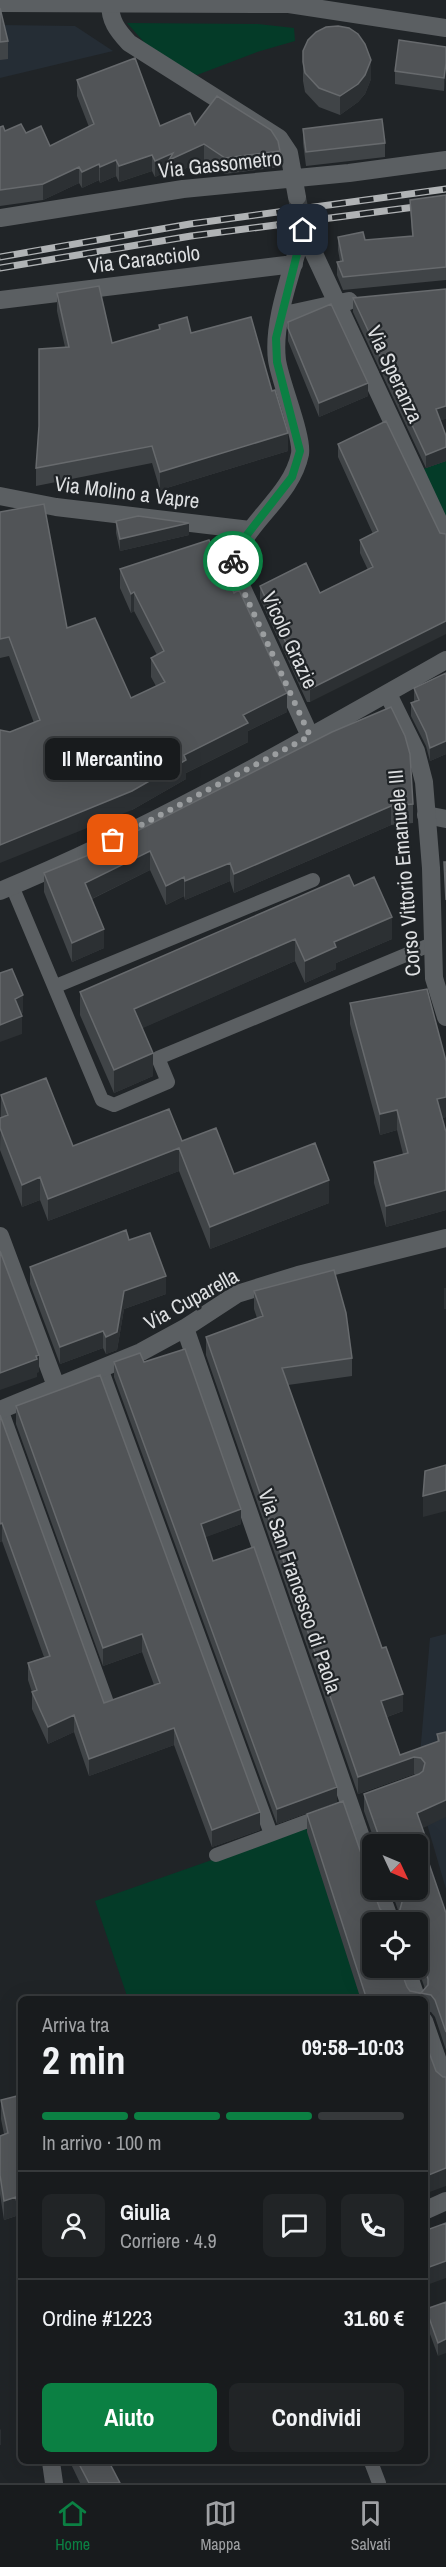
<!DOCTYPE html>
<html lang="it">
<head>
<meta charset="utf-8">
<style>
  :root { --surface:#181b1d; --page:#212426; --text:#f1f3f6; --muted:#9fa1a4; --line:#36393b; --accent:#0b8043 }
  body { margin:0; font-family:"Archivo Narrow",sans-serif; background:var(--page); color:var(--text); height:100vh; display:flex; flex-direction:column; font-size:22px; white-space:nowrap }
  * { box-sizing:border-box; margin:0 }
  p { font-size:20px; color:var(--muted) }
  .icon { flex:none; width:33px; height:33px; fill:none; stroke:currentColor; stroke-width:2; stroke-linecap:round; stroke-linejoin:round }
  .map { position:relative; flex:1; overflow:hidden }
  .drawer { position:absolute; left:18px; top:1996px; width:410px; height:468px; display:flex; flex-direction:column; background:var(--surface); border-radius:9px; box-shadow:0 6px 24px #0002,0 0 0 2px var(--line) }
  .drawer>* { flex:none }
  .needle { width:39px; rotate:134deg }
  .controls { position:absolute; left:362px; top:1834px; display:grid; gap:12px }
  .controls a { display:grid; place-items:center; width:66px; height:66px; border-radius:9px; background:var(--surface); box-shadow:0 6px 24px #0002,0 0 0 2px var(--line); font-size:30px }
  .pin { position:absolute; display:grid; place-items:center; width:51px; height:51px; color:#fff; margin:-26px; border-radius:12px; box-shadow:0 3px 9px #0006 }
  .courier { position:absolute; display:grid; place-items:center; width:60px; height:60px; margin:-30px; border:4px solid #0b8043; border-radius:50%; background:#fff; color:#222; box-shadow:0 2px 8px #0007 }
  .bubble { position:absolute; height:42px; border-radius:9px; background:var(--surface); box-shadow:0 6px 24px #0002,0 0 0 2px var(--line); font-size:20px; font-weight:700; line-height:42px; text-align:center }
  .overview em { font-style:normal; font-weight:700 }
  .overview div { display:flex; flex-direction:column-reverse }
  .overview { display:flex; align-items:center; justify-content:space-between; height:102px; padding:0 24px }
  h1 { font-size:39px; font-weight:700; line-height:45px }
  .bar { display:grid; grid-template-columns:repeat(4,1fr); gap:9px 6px; align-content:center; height:72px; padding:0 24px }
  .bar i { height:8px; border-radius:4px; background:var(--line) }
  .bar .active { background:var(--accent) }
  .bar p { grid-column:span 4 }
  .line { display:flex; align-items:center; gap:15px; padding:0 24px; border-top:2px solid var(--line) }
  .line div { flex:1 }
  .round { display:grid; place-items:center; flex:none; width:63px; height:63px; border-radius:9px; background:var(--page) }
  .button { display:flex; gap:12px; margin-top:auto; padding:12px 24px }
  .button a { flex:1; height:69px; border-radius:9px; background:var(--accent); color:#fff; font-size:24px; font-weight:700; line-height:69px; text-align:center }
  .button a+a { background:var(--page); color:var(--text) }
  .tabs { display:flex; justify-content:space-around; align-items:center; height:84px; border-top:2px solid var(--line); background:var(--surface); font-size:16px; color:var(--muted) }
  .tabs a { display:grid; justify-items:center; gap:3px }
  .tabs .active { color:var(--accent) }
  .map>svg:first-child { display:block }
  .built { fill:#252d35 }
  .green { fill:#043b28 }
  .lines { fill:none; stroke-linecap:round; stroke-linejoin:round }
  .minor-tunnel { stroke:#3c4043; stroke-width:18; stroke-dasharray:18 9; stroke-linecap:butt }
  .service { stroke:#5b5f62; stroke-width:14 }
  .minor { stroke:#5b5f62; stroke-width:18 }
  .tertiary { stroke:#5b5f62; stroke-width:18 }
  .rail-casing { stroke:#b0b3b5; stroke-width:7 }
  .rail { stroke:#202427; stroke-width:4.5; stroke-dasharray:14; stroke-linecap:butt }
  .wall { fill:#404447 }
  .shaded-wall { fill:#2c3033 }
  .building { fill:#515457; stroke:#676a6d; stroke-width:1.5 }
  .done { stroke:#9b9ea0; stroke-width:6; stroke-dasharray:0 10.8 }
  .route { stroke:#0b8043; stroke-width:8 }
  .labels { text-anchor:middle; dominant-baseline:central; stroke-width:4.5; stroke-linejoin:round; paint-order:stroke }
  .street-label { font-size:21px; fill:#dddfe1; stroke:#202427 }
</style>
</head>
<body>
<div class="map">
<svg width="446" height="2483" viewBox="0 0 446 2483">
  <rect width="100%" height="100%" fill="#202427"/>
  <path class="built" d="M0,25L75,26L113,51L0,78Z
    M446,1634V1889L417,1790L430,1638Z"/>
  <path class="green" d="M127,23L258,24L294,28L295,41L257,52L197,75L159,59Z
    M446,461V522L420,470Z
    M306,1827L361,1999H128L95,1901Z"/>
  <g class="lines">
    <path class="minor-tunnel" d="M297,197L303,230"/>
    <path class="service" d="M12,886L102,1100L114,1105L168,1082L158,1058L432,944
      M56,986L313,880
      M101,1368L271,1834
      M1,1409L110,1711
      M216,1855L324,1815
      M371,2462L379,2483"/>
    <path class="minor" d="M110,3C110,21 117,30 129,43L279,138L289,153L297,197
      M0,218L183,189L349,173L446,160
      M303,230C293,270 272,320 277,360C280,382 303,436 300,454C291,498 243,523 232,566L310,736
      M303,230L446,537
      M0,300L294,264
      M280,316L349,301
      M0,496L56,507L250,530
      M426,815L446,819
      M0,1236L56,1386
      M185,1328L372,1869
      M0,1410L141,1352L185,1328L237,1294L298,1275L446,1238
      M379,1890L391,1923
      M406,1968L417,2000
      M424,2021L446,2084
      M424,2211L446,2201
      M51,2462L54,2483"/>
    <path class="tertiary" d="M0,3L289,4L446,28
      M388,694L416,751L424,782L431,868L434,978L446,1017
      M0,891C155,827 301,742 446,660"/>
    <g class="rail-casing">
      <path id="rail" d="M0,257L190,224L446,189
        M0,268L191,236L446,203"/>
    </g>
    <use href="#rail" class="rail"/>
  </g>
  <path class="wall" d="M0,8L8,41V59L0,60Z
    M446,47L444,91L395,84V71Z
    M303,62L371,79L365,94L358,102L340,115L319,107L305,92L303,81Z
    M77,80L160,126L195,125L280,151V167L225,174L204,160L169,176V170L155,177L152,171L119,182L116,176L100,183L99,180L82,188L79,183L43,200L0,206V127L5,131L26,133L50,146L89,127L77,96Z
    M303,129L385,143V157L306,166L303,143Z
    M446,195V280L343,290L337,275V262L340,261L338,250V237L365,240L412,236L410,200Z
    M57,293L112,343L159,330V325L191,333L288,451L160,490L152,463L36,486V468L65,347L57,311Z
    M353,298L440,421L446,436V461L426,468L353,312Z
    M288,328L368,396L319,417L288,341Z
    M338,444L440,533L310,702H307L260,599V586L320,593L368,570L360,553V540L373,534L338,457Z
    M0,512L67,628L131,698L156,686L151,677V658L157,655L134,611L131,613L120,588V569L287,712L248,731V742L186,773V779L132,810L10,732L34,723L9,656L0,658Z
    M116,521L189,535L120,551L116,533Z
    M446,673V754L430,761L426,746L411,716V703L414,702V688Z
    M413,804V823L391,825L234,893L230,881L185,900L184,896L166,905L150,870L92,899L104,948L72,962L44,892V873L90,854V852L133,833Z
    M354,886L392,939L336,963V969L305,983L295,961L142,1028L153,1076L114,1093L80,1015V992Z
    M350,1003L446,1061V1117L442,1118L446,1132V1210L386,1227L374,1183V1162L403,1154L397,1130L380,1135L350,1024Z
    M1,1095L73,1146L182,1141L234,1174L329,1203L210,1249L179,1171L48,1221L40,1200L22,1207L0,1150Z
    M129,1240L166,1294L124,1309L117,1350L106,1354L103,1348L60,1364L30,1284V1267Z
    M254,1291L352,1358V1376L288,1385L403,1711L387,1717L400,1755L437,1742V1734L446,1732L422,1828L429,1863L446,1913V2050L435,2017L431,2012L424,2011V2000H421V1993L425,1989L417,1965V1923H372L407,1987L410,1991L420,2000H361L307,1832V1814L362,1856L365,1860L372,1862V1883L371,1884L380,1909L388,1916L399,1913L391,1890H417V1845H376L364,1811V1794L416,1775L414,1774L358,1794L206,1355V1337L257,1318L254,1309Z
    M114,1362H144L241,1524L205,1537L213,1561L337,1802L277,1824L114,1377Z
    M16,1406L260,1830L212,1847L174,1745L89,1776L74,1732L48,1744L32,1709V1692L28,1680V1663L44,1657L2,1541L0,1542V1415L104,1703L154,1685L142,1652L103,1666L16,1424Z
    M21,2095V2247L16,2216L4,2220L0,2194V2136L4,2134L1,2119V2100Z
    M446,2302L438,2356L426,2323V2309Z
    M70,2462H109L120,2483H80Z"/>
  <path class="shaded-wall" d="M371,60V79L365,94L358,102L340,115V96Z
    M446,63V76L444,91V78Z
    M204,144V160L169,176V170L155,177V161L173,153Z
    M152,155V171L119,182V166Z
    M116,160V176L100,183V167Z
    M99,164V180L82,188V172Z
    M79,167V183L43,200V184Z
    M368,383V396L319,417V403Z
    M446,406V419L436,422V409Z
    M288,433V451L160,490V472Z
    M446,447V461L426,468V455Z
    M189,523V535L120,551V539Z
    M134,592V611L131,613V594Z
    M446,621V634L310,702V689Z
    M287,693V712L248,731V742L186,773V779L132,810L0,863V845L184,755L243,715Z
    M446,741V754L430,761V748Z
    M391,806V825L234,893V874Z
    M150,851V870L85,902V883Z
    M230,863V881L185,900V881Z
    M184,877V896L166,905V886Z
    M392,917V939L336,963V969L305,983V961L334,942Z
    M104,929V948L72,962V943Z
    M295,939V961L134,1032V1009Z
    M23,995V1013L15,1016V999Z
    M22,1016V1034L0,1042V1025Z
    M153,1053V1076L114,1093V1070Z
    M446,1097V1117L437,1120V1099Z
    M397,1110V1130L380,1135V1114Z
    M179,1148V1171L48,1221V1199Z
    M40,1177V1200L22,1207V1185Z
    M329,1180V1203L210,1249V1227Z
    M446,1190V1210L386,1227V1206Z
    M166,1276V1294L124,1309L117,1350L106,1354V1337L124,1291Z
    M444,1288H446V1309H444Z
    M103,1331V1348L60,1364V1347Z
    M39,1355V1372L37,1373V1377L0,1390V1373Z
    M446,1490V1511L423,1517V1496Z
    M241,1509V1524L201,1539V1524Z
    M2,1523V1541L0,1542V1524Z
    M142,1634V1652L103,1666V1648Z
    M403,1694V1711L381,1719V1701Z
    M74,1715V1732L48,1744V1727Z
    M174,1728V1745L89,1776V1759Z
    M414,1757V1774L358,1794V1777Z
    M337,1787V1802L277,1824V1809Z
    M446,1800V1817L417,1831V1813Z
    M260,1812V1830L212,1847V1830Z
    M429,1847V1865L424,1849Z
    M372,1865V1883L368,1887V1870Z
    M420,1993V2000H414Z
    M446,2168V2186L424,2194V2177Z
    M16,2197V2216L4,2220V2201Z
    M446,2261V2278L424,2286V2269Z
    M446,2339V2353L438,2356V2343Z
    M1,2429V2445H0V2430Z"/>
  <path class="building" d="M0,8L8,41L0,42Z
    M338,26L349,28L358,34L365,44L371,60L365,75L358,84L340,96L319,88L305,73L303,62V51L308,40L316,32L326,27Z
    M399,40L446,47V63L444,78L395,71Z
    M135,58L160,126L190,113L195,125L217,96L271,130L278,141L280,151L225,158L204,144L169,160L173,153L155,161L152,155L119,166L116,160L100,167L99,164L82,172L79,167L43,184L0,190V127L3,126L5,131L21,124L26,133L41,126L50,146L94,124L77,80Z
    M382,119L385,143L306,152L303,129Z
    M446,195V267L343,277L337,262L343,261L338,237L363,232L365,240L413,236L410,200Z
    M99,286L112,343L160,329L159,325L187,317L191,333L251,317L272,391L275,390L288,433L160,472L152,446L36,468L39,426V349L69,347L57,293Z
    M446,289V406L436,409L446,436V447L426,455L353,298Z
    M331,304L368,383L319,403L288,328V322Z
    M386,421L440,533L446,534V621L310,689H307L260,586L306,563L320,593L373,567L360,540L378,531L338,444Z
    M44,504L67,628L95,618L131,698L165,682L151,658L164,651L134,592L131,594L120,569L209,540L234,593L239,590L287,693L243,715L248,723L184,755L186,760L132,791L0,845V730L10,732L40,720L9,637L0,639V512Z
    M138,516L189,523L120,539L116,521Z
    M446,673V741L430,748L426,733L411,703L419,700L414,688Z
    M391,707L405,736L410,754L413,804L391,806L234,874L230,863L185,881L184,877L166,886L150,851L85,883L104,929L72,943L44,873L91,854L90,852L132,831L133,833L332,732Z
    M444,862H446V900Z
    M349,875L354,886L374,877L392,917L334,942L336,947L305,961L295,939L134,1009L153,1053L114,1070L80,992Z
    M12,969L23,995L15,999L22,1016L0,1025V973Z
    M427,989L446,1061V1097L437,1099L446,1132V1190L386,1206L374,1162L408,1153L397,1110L380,1114L350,1003Z
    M46,1078L73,1146L169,1109L182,1141L216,1128L234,1174L315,1143L329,1180L210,1227L179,1148L48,1199L40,1177L22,1185L0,1128V1118L8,1115L1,1095Z
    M126,1230L129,1240L150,1233L166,1276L124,1291L117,1332L106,1337L103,1331L60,1347L30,1267Z
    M0,1251L39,1355L36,1356L37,1359L0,1373Z
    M334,1270L346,1313L352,1358L282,1368L382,1648L386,1647L403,1694L381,1701L400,1755L439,1741L437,1734L446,1732V1800L417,1813L429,1847L424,1849L446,1913V2032L435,2000L431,1995L421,1993L428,1985V1979L417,1948V1923H372V1968H400L407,1987L410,1991L420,1993L414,2000H367L307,1814L343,1801L362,1856L365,1860L372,1862V1865L368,1870V1876L372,1886V1890H373L380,1909L388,1916L399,1913L402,1902L397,1890H417V1845H382L364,1794L419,1774L423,1771L425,1763L421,1758L414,1757L358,1777L206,1337L263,1316L254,1291Z
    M185,1349L241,1509L201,1524L213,1561L254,1547L337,1787L277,1809L114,1362L140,1353L144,1362Z
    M100,1375L260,1812L212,1830L174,1728L89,1759L74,1715L48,1727L32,1692L37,1690L28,1663L50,1656L2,1523L0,1524V1415L104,1703L160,1683L142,1634L103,1648L16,1406Z
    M446,1465V1490L423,1496L425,1471Z
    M424,2039L436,2071L443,2077H446V2168L424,2177Z
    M21,2095V2228L16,2197L4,2201L0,2175V2136L8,2133L1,2100Z
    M446,2223V2261L424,2269V2231Z
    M446,2302V2339L438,2343L426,2309Z
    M78,2462H109L120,2483H89Z"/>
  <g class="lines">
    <path class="done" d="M113,840L310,736L232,566L233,561"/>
    <path class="route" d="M233,561L236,549L292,477L300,451L277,362L276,338L303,230"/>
  </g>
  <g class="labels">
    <g class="street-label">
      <text transform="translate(220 164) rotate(-6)">Via Gassometro</text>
      <text transform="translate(144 259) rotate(-7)">Via Caracciolo</text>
      <text transform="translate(395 374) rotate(65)">Via Speranza</text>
      <text transform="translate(127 492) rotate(7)">Via Molino a Vapre</text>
      <text transform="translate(290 640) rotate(65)">Vicolo Grazie</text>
      <text transform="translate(404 873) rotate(-95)">Corso Vittorio Emanuele III</text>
      <text transform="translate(191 1299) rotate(-29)">Via Cuparella</text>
      <text transform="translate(300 1591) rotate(71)">Via San Francesco di Paola</text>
    </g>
  </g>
</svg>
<div class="controls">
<a><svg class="needle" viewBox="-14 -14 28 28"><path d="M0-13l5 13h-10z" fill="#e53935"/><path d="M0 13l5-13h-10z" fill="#9fa1a4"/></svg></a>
<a><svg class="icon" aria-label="locate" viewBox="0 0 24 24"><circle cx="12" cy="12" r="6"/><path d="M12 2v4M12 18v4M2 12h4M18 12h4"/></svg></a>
</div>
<div class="pin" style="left:113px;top:840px;background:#ea580c"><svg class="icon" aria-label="bag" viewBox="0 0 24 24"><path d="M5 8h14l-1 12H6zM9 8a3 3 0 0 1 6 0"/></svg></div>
<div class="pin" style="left:303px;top:230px;background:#1f2937"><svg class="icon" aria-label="home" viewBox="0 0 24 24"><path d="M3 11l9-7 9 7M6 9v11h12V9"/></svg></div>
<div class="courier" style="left:233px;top:561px"><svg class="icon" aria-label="bike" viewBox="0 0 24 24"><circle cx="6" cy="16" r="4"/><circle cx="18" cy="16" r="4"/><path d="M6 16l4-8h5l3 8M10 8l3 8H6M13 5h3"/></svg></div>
<div class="bubble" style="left:45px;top:738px;width:135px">Il Mercantino</div>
<section class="drawer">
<div class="overview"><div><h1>2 min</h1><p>Arriva tra</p></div><em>09:58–10:03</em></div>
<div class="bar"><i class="active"></i><i class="active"></i><i class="active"></i><i></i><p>In arrivo · 100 m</p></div>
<div class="line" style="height:108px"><a class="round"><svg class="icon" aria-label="person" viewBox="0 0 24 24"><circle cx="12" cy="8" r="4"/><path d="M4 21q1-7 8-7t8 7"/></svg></a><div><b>Giulia</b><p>Corriere · 4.9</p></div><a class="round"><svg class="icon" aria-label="chat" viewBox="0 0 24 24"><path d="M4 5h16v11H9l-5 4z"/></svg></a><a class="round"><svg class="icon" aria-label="phone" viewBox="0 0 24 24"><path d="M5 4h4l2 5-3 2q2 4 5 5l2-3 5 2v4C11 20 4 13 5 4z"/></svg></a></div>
<div class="line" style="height:78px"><div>Ordine #1223</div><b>31.60 €</b></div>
<div class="button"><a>Aiuto</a><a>Condividi</a></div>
</section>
</div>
<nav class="tabs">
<a class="active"><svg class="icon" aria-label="home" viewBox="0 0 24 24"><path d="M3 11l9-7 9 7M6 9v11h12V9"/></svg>Home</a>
<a><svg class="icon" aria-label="map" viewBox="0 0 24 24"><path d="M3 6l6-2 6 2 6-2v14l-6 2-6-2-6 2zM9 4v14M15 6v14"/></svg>Mappa</a>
<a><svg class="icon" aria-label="saved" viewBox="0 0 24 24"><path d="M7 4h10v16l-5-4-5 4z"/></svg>Salvati</a>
</nav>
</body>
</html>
